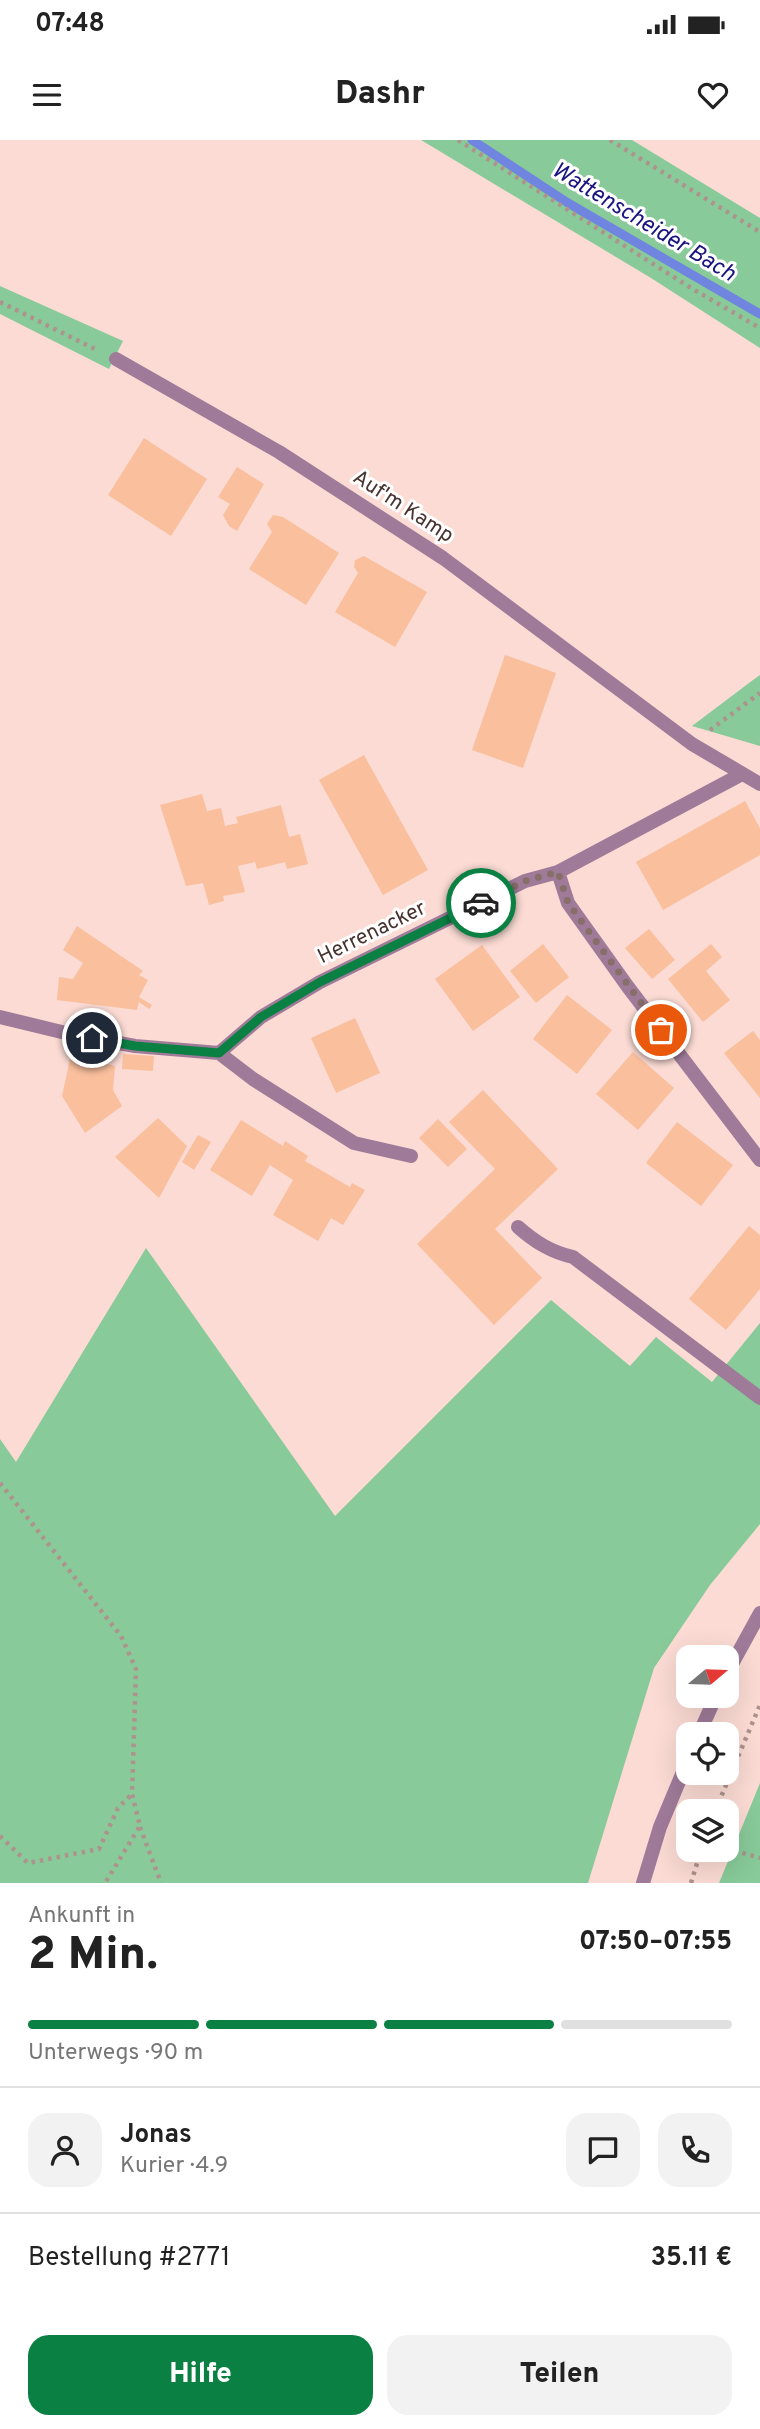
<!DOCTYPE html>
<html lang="de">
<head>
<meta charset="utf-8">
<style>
  :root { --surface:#fff; --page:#f2f2f2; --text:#222; --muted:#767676; --line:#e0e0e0; --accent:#0b8043 }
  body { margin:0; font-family:Overpass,sans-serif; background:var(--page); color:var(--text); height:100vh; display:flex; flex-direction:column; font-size:26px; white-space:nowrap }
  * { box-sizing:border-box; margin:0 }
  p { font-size:23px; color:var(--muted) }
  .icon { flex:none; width:38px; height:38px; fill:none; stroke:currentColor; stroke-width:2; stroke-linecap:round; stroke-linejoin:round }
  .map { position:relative; height:1743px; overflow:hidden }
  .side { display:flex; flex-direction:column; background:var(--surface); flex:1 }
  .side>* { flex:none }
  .needle { width:46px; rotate:71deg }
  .tools { position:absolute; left:676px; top:1505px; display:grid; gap:14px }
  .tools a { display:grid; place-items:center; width:63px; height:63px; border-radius:14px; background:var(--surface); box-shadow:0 7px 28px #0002; font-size:35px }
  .pin { position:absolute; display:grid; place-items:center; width:60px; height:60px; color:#fff; margin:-30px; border:4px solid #fff; border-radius:50%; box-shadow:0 2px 7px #0007 }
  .courier { position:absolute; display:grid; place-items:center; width:70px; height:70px; margin:-35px; border:5px solid #0b8043; border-radius:50%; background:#fff; color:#222; box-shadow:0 2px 9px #0007 }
  .summary em { font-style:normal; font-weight:800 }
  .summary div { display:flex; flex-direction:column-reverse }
  .summary { display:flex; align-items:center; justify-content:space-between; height:119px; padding:0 28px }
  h1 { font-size:46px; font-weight:800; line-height:52px }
  .bar { display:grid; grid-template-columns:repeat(4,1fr); gap:10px 7px; align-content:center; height:84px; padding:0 28px }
  .bar i { height:9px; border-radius:5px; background:var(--line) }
  .bar .current { background:var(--accent) }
  .bar p { grid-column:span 4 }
  .line { display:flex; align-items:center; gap:18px; padding:0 28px; border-top:2px solid var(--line) }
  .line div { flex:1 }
  .round { display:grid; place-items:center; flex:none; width:74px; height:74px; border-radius:21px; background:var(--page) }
  .primary-button { display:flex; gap:14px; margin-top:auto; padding:14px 28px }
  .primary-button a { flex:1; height:80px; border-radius:21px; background:var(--accent); color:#fff; font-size:28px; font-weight:800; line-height:80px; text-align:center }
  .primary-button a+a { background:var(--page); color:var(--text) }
  .status { display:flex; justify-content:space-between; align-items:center; height:49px; padding:0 35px; background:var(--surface); direction:ltr }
  .status svg { height:19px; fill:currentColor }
  header { display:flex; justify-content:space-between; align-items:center; height:91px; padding:0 28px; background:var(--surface); font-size:32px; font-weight:800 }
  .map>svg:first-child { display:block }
  .green { fill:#88ca99 }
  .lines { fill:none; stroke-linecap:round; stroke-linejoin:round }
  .stream { stroke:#6f85df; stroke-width:9 }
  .building { fill:#fabf9d }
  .path { stroke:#ad928d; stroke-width:4.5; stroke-dasharray:3.5 5; stroke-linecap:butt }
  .service { stroke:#9f7b99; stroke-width:14 }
  .minor { stroke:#9f7b99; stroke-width:14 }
  .tertiary { stroke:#9f7b99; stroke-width:14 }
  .done { stroke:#876e69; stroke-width:7; stroke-dasharray:0 12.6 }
  .route { stroke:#0b8043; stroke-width:9 }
  .labels { text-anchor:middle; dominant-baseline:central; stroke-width:6; stroke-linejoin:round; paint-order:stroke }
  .street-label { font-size:21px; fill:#48332f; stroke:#fff }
  .water-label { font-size:23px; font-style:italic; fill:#19147f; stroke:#fff }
</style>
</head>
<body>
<div class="status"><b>07:48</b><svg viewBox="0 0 49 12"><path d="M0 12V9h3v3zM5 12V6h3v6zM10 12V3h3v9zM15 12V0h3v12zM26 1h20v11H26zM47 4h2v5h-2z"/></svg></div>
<header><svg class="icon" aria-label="menu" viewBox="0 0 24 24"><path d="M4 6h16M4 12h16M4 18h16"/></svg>Dashr<svg class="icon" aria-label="heart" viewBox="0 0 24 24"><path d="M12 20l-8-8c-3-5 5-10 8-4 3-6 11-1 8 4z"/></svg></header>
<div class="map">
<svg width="760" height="1743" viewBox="0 0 760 1743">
  <rect width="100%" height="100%" fill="#fbdbd4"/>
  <path class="green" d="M421,0H632L760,78V208L651,138Z
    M0,146L123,201L109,229L0,174Z
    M760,535V606L692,586L753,540Z
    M146,1108L335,1376L551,1160L630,1226L656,1197L712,1242L760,1183V1384L710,1445L654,1528L588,1743H0V1299L16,1322Z
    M760,1643V1743H719Z"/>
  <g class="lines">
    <path class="stream" d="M472,0L568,63L760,174"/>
  </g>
  <path class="building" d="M144,298L207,339L171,396L108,355Z
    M237,327L264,344L237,391L229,386L223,375L230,364L218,357Z
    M273,375L283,377L339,413L306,465L249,429L272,392L267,384Z
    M364,416L427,452L395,507L335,472L358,433L354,427L355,420Z
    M505,515L556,533L523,628L472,610Z
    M364,615L428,730L383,755L319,640Z
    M202,654L207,671L221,668L225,686L238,683L236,677L281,665L289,697L300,694L308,724L287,729L285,722L257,729L255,722L238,726L245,752L223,756L224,761L209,765L203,743L186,746L160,665Z
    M745,661L760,688V715L663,770L636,722Z
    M77,786L143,831L139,835L148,840L139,857L152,865L149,869L139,862L137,870L57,860L59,837L73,839L83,823L63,810Z
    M649,789L675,820L652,839L625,808Z
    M543,804L569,837L536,863L510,831Z
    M711,804L722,817L706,831L730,860L703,882L668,839Z
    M482,805L520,857L473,891L435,839Z
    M567,855L612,890L577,934L533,899Z
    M355,878L380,933L336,953L311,898Z
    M753,891L760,900V958L724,913Z
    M633,912L674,948L638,990L596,954Z
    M71,914L115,926L113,950L122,966L85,993L62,956Z
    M123,914L154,916L153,931L122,929Z
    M483,950L558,1029L495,1089L542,1138L494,1185L417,1104L495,1029L449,982Z
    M158,978L187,1006L159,1058L115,1017Z
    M438,979L467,1009L448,1027L419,998Z
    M241,980L283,1006L285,1001L308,1016L305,1021L350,1047L352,1043L365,1050L343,1085L331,1078L318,1101L273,1075L293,1040L270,1025L252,1056L210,1030Z
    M677,982L733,1025L701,1066L646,1023Z
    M198,995L211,1002L194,1030L182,1022Z
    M749,1086L760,1095V1149L726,1190L689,1159Z"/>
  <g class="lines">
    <path class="path" d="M458,0L691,148L760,188
      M610,0L760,92
      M0,162L99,211
      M710,590L760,553
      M0,1343L121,1496L136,1529L132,1654L140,1686L105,1743
      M715,1671L760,1565
      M140,1687L161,1743
      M0,1696L28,1723L99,1709L118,1668L131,1655
      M726,1708L760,1718
      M691,1743L701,1710"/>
    <path class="service" d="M518,1087C535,1102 551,1112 573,1117L760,1258"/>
    <path class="minor" d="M116,219L279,312L443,418L692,604L760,644
      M558,732L568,763L628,847L760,1020
      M0,877L70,894L135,906L219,913L261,877L320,842L525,741L558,732L742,634
      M219,913L253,939L354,1003L411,1016"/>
    <path class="tertiary" d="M726,1535L760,1473
      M699,1594L716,1556
      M643,1743L660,1687L688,1620"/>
  </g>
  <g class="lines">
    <path class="done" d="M481,763L525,741L558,732L568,763L661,890"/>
    <path class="route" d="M92,898L135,906L219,913L261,877L320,842L481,763"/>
  </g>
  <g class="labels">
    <g class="street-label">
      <text transform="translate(403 367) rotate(33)">Auf'm Kamp</text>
      <text transform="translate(372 793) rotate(-26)">Herrenacker</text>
    </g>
    <g class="water-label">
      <text transform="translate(643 83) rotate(31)">Wattenscheider Bach</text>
    </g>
  </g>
</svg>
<div class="tools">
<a><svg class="needle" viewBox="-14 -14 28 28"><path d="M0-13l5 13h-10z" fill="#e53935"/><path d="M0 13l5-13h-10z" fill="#767676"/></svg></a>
<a><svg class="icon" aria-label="locate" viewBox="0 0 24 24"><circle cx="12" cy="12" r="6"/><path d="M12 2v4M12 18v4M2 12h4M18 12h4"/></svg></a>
<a><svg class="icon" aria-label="layers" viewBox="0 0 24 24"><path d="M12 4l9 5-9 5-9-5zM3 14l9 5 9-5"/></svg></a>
</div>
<div class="pin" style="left:661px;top:890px;background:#ea580c"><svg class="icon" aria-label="bag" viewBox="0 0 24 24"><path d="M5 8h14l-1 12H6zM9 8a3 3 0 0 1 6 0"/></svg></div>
<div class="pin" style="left:92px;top:898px;background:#1f2937"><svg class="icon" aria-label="home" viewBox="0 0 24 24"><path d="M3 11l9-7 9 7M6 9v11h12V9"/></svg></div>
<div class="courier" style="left:481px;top:763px"><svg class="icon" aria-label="car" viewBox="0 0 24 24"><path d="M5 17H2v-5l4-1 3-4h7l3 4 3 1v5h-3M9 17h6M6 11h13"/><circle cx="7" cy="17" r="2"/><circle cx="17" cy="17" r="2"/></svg></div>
</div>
<section class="side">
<div class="summary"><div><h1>2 Min.</h1><p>Ankunft in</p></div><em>07:50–07:55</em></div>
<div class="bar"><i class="current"></i><i class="current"></i><i class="current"></i><i></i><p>Unterwegs · 90 m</p></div>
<div class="line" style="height:126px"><a class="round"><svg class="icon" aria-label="person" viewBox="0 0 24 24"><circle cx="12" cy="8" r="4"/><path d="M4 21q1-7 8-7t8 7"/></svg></a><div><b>Jonas</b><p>Kurier · 4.9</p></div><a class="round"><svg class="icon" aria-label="chat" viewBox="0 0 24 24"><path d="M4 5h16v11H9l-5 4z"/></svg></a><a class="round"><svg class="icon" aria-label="phone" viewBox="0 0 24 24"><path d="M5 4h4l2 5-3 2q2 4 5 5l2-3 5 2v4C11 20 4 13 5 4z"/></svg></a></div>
<div class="line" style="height:91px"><div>Bestellung #2771</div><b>35.11 €</b></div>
<div class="primary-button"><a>Hilfe</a><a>Teilen</a></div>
</section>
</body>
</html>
